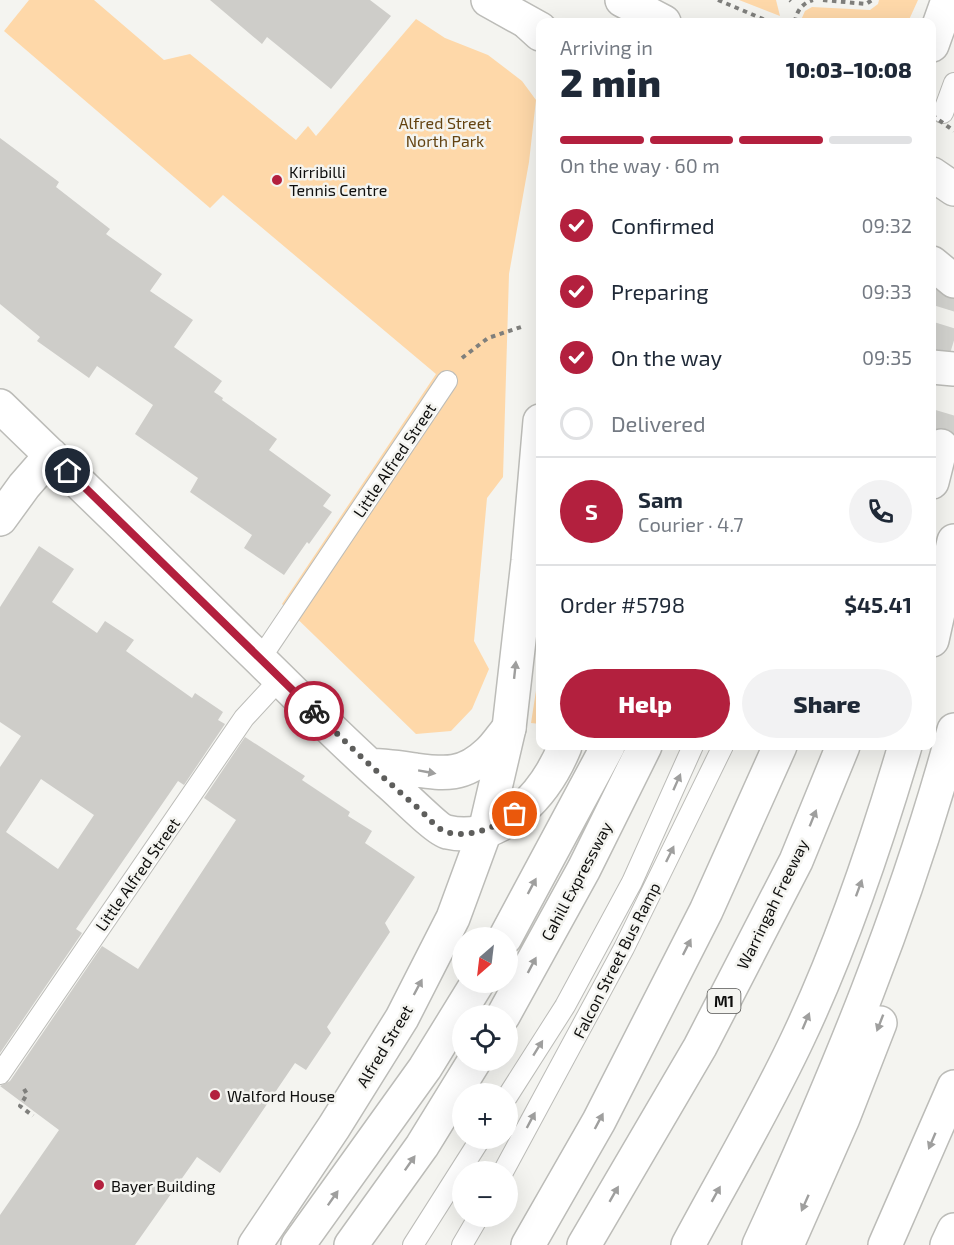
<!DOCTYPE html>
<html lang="en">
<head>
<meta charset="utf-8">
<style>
  :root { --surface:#fff; --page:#f2f2f3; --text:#1f2937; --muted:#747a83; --line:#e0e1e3; --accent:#b3203e }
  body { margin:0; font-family:"Exo 2",sans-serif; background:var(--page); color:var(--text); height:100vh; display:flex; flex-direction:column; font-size:22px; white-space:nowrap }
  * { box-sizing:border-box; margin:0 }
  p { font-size:20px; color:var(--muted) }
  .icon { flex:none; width:33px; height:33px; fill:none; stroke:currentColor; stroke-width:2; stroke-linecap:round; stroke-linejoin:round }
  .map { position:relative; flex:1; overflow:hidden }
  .drawer { position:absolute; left:536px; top:18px; width:400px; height:732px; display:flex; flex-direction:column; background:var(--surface); border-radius:12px; box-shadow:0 6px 24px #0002 }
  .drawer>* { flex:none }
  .needle { width:39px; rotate:208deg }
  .controls { position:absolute; left:452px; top:927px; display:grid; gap:12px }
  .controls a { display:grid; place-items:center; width:66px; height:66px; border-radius:50%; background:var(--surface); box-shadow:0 6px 24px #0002; font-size:30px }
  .pin { position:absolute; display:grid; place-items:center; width:51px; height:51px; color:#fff; margin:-26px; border:3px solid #fff; border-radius:50%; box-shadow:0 2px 6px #0007 }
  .courier { position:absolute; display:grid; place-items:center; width:60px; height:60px; margin:-30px; border:4px solid #b3203e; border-radius:50%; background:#fff; color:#222; box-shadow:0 2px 8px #0007 }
  .headline em { font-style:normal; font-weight:800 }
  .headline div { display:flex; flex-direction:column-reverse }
  .headline { display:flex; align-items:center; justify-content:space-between; height:102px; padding:0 24px }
  h1 { font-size:39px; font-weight:800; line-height:45px }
  .bar { display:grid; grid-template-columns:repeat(4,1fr); gap:9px 6px; align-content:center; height:72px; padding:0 24px }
  .bar i { height:8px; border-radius:4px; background:var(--line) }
  .bar .current { background:var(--accent) }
  .bar p { grid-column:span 4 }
  .line { display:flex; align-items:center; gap:15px; padding:0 24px; border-top:2px solid var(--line) }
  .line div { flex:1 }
  .round { display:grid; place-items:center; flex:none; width:63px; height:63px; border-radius:32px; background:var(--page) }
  ol { padding:0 24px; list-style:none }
  li { display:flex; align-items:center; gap:18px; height:66px }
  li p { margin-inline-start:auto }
  li .icon { padding:6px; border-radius:50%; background:var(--accent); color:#fff; stroke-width:4 }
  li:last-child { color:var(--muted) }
  li i { width:33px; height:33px; border:3px solid var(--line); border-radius:50% }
  .button { display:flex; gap:12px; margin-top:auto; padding:12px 24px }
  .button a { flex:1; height:69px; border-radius:36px; background:var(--accent); color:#fff; font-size:24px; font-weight:800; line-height:69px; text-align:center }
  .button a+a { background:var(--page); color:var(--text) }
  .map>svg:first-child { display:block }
  .green { fill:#fed8a9 }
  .building { fill:#cecdc9; fill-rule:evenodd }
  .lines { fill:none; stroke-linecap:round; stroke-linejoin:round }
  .motorway-tunnel { stroke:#d2d2ce; stroke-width:33; stroke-dasharray:33 16; stroke-linecap:butt }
  .service-casing { stroke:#bcbcb8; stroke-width:22 }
  .minor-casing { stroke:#bcbcb8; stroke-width:36 }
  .secondary-casing { stroke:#bcbcb8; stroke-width:36 }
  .primary-casing { stroke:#bcbcb8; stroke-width:36 }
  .motorway-casing { stroke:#bcbcb8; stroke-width:36 }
  .path { stroke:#7f7f7c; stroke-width:4; stroke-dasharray:4.5 4.5; stroke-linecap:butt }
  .service { stroke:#fff; stroke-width:20 }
  .minor { stroke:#fff; stroke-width:33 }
  .secondary { stroke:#fff; stroke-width:33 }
  .primary { stroke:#fff; stroke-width:33 }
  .motorway { stroke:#fff; stroke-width:33 }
  .path-bridge { stroke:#7f7f7c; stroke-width:4; stroke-dasharray:4.5 4.5; stroke-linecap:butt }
  .oneway { fill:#9f9f9e }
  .done { stroke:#5e5e5c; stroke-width:6; stroke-dasharray:0 10.8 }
  .route { stroke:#b3203e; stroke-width:8 }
  .poi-dot { fill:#b3203e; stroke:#f4f4f0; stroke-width:2 }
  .labels { text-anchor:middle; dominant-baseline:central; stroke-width:5; stroke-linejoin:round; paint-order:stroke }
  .shield { fill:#f4f4f0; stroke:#535351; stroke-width:1.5 }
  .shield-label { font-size:15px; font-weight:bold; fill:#0e0e0d }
  .park-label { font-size:16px; fill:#644311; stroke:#f4f4f0 }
  .poi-label { font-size:16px; fill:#0e0e0d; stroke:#f4f4f0; text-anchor:start }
  .street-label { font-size:16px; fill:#0e0e0d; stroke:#f4f4f0 }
</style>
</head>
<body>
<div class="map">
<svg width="954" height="1245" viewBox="0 0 954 1245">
  <rect width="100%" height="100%" fill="#f4f4f0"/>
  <path class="green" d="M29,0H94L164,60L190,54L296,140L308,126L316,136L416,19L445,38L488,55L522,81L536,100L529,162L509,274L503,477L487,498L474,641L489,669L472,709L451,731L416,734L282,604L436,374L223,195L210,208L4,31Z
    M739,0H776L780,16Z
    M879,0H918L908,22H807L801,20L805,11L812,7L870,10L878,4Z
    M540,665V724L531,723Z"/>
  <path class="building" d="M210,0H370L391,16L331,89L267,37L262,44Z
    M0,138L59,182L56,187L110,229L106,234L162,274L150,291L193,320L174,347L222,381L214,392L223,398L222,400L277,439L269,450L331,495L323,506L332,512L309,544L307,542L284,575L244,548L252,535L190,492L198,478L135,434L153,405L97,366L89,378L37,341L40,337L0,304Z
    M39,546L74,569L52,602L97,633L105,621L134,640L126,651L192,698L195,693L223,712L218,720L225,724L184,785L178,781L76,929L82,933L0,1053V767L21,736L0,722V607ZM41,779L94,815L58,869L6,832Z
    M245,737L305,776L302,780L350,812L348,816L372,831L365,843L415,877L385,923L390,932L327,1027L331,1033L306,1070L295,1063L220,1173L197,1157L135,1245H0V1215L59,1130L0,1086L10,1081L102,946L138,969L236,820L204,798Z"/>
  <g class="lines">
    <path class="motorway-tunnel" d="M932,356L954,284
      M941,446L954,403"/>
    <g class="service-casing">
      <path id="service" d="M943,113L954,83
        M260,659L447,381
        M0,1074L244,718L280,679
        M507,1097L565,1006L632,882L693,746
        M503,1172L624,948L723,746
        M413,1245L481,1138
        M462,1245L479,1216"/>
    </g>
    <g class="minor-casing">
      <path id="minor" d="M932,367L954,369
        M0,406C82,485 163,564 244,644C292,690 338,738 388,782C399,791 437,830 447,832C503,845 547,791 565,746
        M0,519L24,486L51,455
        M369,765C384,766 400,767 415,770C445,774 464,776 488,753C496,746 502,736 509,728"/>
    </g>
    <g class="secondary-casing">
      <path id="secondary" d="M488,0L540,29
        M622,0L664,22
        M932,263L954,281"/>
    </g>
    <g class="primary-casing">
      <path id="primary" d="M529,24L540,34
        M932,174L954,189
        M255,1245L334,1127L402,1018L453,918L485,831L509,728L528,561L540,421"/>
    </g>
    <g class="motorway-casing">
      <path id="motorway" d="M932,45L948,0
        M932,482L941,446
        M932,640L954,541
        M505,938L608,746
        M503,1016L584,869L645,746
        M298,1245L425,1068L478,982
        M351,1245L422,1146L475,1060
        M528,1245L599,1121L706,911L780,746
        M584,1245L700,1047L796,861L843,746
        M688,1245C725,1176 766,1107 799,1036C843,943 876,844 905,746
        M759,1245C836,1078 906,908 954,730
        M787,1245L843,1118L880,1023
        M885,1245L954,1087
        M947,1245L954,1230"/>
    </g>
    <path class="path" d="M718,0L770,22
      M790,0L791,1
      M823,0L866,4L872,0
      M795,22C796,12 802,3 813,0
      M462,358L488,338L521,327
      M24,1089L27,1094L20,1106L33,1116"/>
    <use href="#service" class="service"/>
    <use href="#minor" class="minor"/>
    <use href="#secondary" class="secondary"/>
    <use href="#primary" class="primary"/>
    <use href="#motorway" class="motorway"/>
    <path class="path-bridge" d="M932,115L954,131"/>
  </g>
  <defs><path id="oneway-solid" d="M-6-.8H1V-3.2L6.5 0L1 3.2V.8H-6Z" transform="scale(1.5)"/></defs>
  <g class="oneway">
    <use href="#oneway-solid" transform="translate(515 670) rotate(-84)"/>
    <use href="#oneway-solid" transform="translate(427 772) rotate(10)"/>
    <use href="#oneway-solid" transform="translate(677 782) rotate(-66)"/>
    <use href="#oneway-solid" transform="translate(813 818) rotate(-68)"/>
    <use href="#oneway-solid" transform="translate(670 854) rotate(-64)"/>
    <use href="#oneway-solid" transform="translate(532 886) rotate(-62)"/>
    <use href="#oneway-solid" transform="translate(859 888) rotate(-70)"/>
    <use href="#oneway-solid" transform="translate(687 947) rotate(-63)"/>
    <use href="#oneway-solid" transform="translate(532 965) rotate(-62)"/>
    <use href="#oneway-solid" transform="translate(418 987) rotate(-62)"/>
    <use href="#oneway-solid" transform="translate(806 1021) rotate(-67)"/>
    <use href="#oneway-solid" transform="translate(880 1023) rotate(111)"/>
    <use href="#oneway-solid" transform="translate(538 1048) rotate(-58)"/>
    <use href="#oneway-solid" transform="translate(531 1120) rotate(-62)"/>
    <use href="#oneway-solid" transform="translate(599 1121) rotate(-62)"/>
    <use href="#oneway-solid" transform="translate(932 1141) rotate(113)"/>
    <use href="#oneway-solid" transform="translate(410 1163) rotate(-55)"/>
    <use href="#oneway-solid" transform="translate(614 1194) rotate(-60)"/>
    <use href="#oneway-solid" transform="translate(716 1194) rotate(-61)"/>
    <use href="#oneway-solid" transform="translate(333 1198) rotate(-55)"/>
    <use href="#oneway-solid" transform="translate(805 1203) rotate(114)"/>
  </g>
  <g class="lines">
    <path class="done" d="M314,711C348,745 382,777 418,808C426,815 437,829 446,832C470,839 496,827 515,814"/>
    <path class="route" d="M68,471L314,711"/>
  </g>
  <g class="poi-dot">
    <circle cx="277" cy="180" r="6"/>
    <circle cx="215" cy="1095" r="6"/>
    <circle cx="99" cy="1185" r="6"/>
  </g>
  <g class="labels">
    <rect class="shield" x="707.5" y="989" width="33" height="24" rx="4.5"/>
    <g class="shield-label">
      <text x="724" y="1001">M1</text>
    </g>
    <g class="park-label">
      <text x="445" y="122">Alfred Street<tspan x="445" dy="18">North Park</tspan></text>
    </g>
    <g class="poi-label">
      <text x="289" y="171">Kirribilli<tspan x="289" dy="18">Tennis Centre</tspan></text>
      <text x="227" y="1095">Walford House</text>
      <text x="111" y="1185">Bayer Building</text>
    </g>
    <g class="street-label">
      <text transform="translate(394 460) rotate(-56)">Little Alfred Street</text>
      <text transform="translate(137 874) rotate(-55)">Little Alfred Street</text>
      <text transform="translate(576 881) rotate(-62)">Cahill Expressway</text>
      <text transform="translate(772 904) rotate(-64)">Warringah Freeway</text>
      <text transform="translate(616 960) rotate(-63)">Falcon Street Bus Ramp</text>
      <text transform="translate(384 1046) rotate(-59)">Alfred Street</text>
    </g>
  </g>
</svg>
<div class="controls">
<a><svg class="needle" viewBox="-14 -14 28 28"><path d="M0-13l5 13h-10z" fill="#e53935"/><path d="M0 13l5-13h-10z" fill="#747a83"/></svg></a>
<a><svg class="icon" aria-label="locate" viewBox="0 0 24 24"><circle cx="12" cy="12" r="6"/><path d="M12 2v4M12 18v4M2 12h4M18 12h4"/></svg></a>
<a>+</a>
<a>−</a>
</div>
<div class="pin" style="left:515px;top:814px;background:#ea580c"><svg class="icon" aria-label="bag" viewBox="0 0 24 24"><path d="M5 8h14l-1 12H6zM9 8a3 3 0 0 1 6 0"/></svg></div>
<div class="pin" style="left:68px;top:471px;background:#1f2937"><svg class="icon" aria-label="home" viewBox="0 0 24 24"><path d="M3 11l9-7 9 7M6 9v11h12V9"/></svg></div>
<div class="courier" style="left:314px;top:711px"><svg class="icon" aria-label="bike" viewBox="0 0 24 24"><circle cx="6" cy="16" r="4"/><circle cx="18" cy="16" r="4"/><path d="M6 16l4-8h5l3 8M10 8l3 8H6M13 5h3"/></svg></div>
<section class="drawer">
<div class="headline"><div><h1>2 min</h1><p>Arriving in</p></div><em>10:03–10:08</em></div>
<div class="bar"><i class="current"></i><i class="current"></i><i class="current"></i><i></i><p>On the way · 60 m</p></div>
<ol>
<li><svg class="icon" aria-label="check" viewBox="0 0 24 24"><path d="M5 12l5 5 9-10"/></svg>Confirmed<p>09:32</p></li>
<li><svg class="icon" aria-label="check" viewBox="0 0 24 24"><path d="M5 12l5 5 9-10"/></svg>Preparing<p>09:33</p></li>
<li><svg class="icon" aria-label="check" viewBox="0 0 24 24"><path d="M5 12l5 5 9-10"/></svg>On the way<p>09:35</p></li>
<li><i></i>Delivered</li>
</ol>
<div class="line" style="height:108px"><b class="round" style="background:var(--accent);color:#fff">S</b><div><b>Sam</b><p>Courier · 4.7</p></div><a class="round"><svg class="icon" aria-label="phone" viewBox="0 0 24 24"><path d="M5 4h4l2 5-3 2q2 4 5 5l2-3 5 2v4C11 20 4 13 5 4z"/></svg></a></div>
<div class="line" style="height:78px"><div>Order #5798</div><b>$45.41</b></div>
<div class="button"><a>Help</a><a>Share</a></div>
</section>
</div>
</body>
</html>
